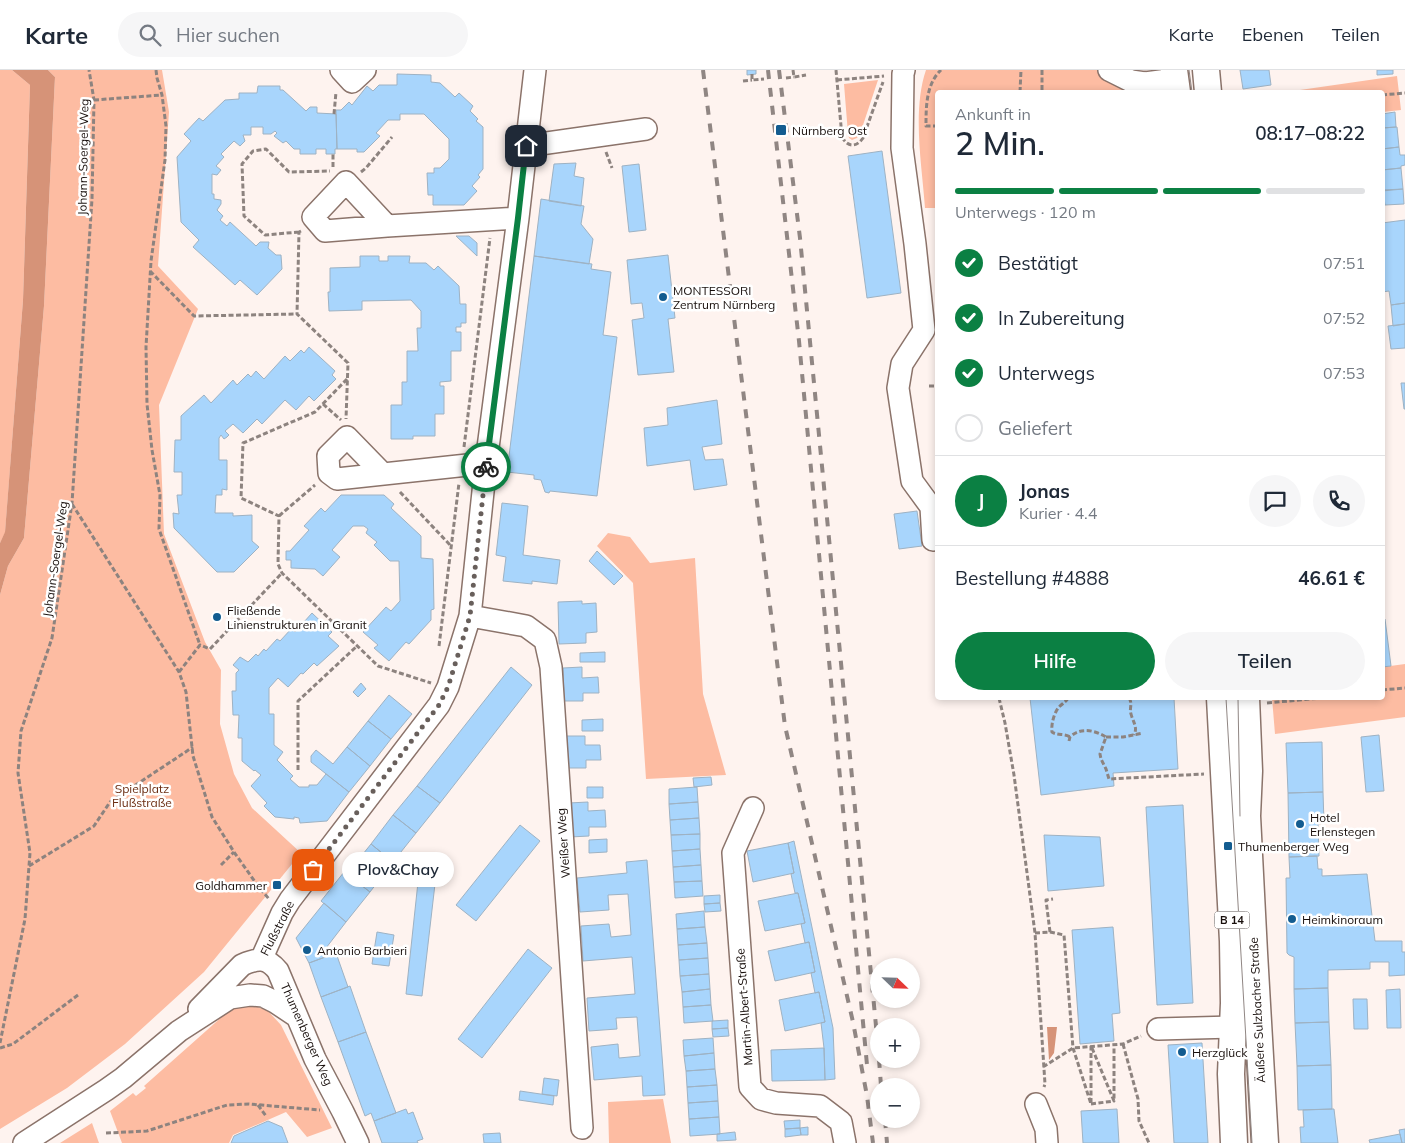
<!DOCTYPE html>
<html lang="de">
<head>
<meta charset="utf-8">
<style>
  :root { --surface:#fff; --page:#f6f6f7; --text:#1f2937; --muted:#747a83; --line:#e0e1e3; --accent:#0b8043 }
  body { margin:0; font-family:Mulish,sans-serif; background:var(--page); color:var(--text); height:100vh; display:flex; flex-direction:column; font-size:19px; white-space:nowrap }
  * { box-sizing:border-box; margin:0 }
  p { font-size:16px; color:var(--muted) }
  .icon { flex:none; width:28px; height:28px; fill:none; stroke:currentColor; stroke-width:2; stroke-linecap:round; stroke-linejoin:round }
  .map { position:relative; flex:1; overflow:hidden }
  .sheet { position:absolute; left:935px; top:20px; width:450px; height:610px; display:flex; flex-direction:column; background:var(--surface); border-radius:5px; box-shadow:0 2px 8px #0003 }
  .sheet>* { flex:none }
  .needle { width:32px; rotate:113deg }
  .controls { position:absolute; left:870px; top:888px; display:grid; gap:10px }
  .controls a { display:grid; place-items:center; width:50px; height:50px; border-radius:50%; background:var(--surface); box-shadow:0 2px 8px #0003; font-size:25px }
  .pin { position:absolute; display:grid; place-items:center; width:42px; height:42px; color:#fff; margin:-21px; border-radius:10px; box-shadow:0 2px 8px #0006 }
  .courier { position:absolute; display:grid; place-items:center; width:50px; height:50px; margin:-25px; border:4px solid #0b8043; border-radius:50%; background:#fff; color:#222; box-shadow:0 1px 6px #0007 }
  .bubble { position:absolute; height:35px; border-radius:18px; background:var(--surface); box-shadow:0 2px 8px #0003; font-size:16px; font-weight:600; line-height:35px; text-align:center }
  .head em { font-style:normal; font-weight:600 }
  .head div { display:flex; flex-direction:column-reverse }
  .head { display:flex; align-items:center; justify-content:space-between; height:85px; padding:0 20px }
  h1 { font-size:32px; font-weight:600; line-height:38px }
  .bar { display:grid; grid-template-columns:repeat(4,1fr); gap:8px 5px; align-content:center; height:60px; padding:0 20px }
  .bar i { height:6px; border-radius:4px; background:var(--line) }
  .bar .on { background:var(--accent) }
  .bar p { grid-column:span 4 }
  .line { display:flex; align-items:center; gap:12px; padding:0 20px; border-top:1px solid var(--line) }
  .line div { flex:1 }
  .round { display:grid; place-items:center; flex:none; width:52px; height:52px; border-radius:26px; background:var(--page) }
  ol { padding:0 20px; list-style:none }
  li { display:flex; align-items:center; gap:15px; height:55px }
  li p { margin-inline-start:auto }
  li .icon { padding:5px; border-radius:50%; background:var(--accent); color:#fff; stroke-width:4 }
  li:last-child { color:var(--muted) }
  li i { width:28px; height:28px; border:2px solid var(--line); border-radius:50% }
  .action { display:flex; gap:10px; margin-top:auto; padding:10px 20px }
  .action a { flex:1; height:58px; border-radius:30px; background:var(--accent); color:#fff; font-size:20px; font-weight:600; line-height:58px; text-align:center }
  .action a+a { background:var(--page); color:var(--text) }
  header { display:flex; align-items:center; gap:30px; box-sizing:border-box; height:70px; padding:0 25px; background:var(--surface); border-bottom:1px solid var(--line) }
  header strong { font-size:24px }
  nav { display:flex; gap:28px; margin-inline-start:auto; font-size:18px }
  .search { width:350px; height:45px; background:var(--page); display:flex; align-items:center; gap:12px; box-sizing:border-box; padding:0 18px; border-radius:28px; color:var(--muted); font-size:19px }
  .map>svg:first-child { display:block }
  .green { fill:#fdbca2 }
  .water { fill:#d69378 }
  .building { fill:#a8d5fc; stroke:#9eb2c3 }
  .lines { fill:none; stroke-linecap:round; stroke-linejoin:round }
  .minor-casing { stroke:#8b736a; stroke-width:24 }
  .major-casing { stroke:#8b736a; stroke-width:29 }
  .path { stroke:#8d837f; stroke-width:3; stroke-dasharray:5 2.5; stroke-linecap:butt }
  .minor { stroke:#fff; stroke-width:21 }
  .major { stroke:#fff; stroke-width:26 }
  .tram { stroke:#908683; stroke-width:1 }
  .rail { stroke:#908683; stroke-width:4; stroke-dasharray:9 9; stroke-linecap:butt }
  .done { stroke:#685f5b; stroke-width:5; stroke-dasharray:0 9 }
  .route { stroke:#0b8043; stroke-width:6 }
  .poi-dot { fill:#135c90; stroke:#fff; stroke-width:2 }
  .labels { text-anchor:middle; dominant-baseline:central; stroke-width:5; stroke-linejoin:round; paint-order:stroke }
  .shield { fill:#fff; stroke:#5d5755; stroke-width:1 }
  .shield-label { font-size:11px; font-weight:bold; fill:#180f0c }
  .poi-label { font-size:12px; fill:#180f0c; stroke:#fff; text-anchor:start }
  .street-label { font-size:12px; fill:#180f0c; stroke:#fff }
  .park-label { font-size:12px; fill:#6c2e13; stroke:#fff }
</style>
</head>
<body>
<header>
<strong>Karte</strong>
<div class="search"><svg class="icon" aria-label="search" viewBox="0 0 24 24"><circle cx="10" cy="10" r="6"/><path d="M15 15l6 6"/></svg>Hier suchen</div>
<nav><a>Karte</a><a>Ebenen</a><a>Teilen</a></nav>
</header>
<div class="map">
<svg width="1405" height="1073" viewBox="0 0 1405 1073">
  <rect width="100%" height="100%" fill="#fef3ef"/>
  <path class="green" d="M0,0H12L30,15L23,230L5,463L0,473Z
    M48,0H162L169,42L158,196L198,239L159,335L164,464L205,572L221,600L220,654L234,704L252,738L301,783L204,902L125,974L67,1018L0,1059V525L8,496L24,468L44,236L55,7Z
    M926,0H1100L1146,22H938L937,138H925C922,95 912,41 926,0Z
    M1397,6L1401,40L1383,42L1382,22H1286Z
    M878,10L860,64L857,68L852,70L849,68L848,64L844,14Z
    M608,463L630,467L650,493L695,488L703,624L726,705L646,709L633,513L597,476Z
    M1405,594V647L1275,664L1272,628H1382L1383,597Z
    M255,936L268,941L281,955L332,1058L307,1067L286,1042L233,1065L229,1073H122L110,1041L133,1023L136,1026L146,1018L144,1016L233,937Z
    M663,1029L671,1073H609L608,1032Z
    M92,1053L99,1073H60Z"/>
  <path class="water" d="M12,0H48L55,7L44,236L24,468L8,496L0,525V473L5,462L23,230L30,15Z
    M1057,957L1054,983L1049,990L1047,957Z"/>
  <path class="building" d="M747,0H756V4L747,5Z
    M1240,0H1269L1271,15L1243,19Z
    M1377,0H1393V4L1377,5Z
    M397,4L431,5V12L440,13L455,27L459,23L473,36L470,41L478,49L476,51L483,57V99L478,105L480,107L472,116L477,121L464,135H433V125H428L427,103H434V98H440L449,89V69L424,44H400V50H388L376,63L380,66L364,82H357V79H337L336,40H341L349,32L352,35L367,16L373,21L379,15H397Z
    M258,16H280V20H283L306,41L310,37H317V43L336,44L337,79H335V84H326V79H316V84H300V79H294L286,71L283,73L274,66L277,63L275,61L271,64H263V57H251V65H243L245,71L240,76L234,71L221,84L224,87L216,96L221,100L217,105L212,104V124H214V129L221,130V134L217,140L223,146L220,150L227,156L230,152L256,176L260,172H269L268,178L276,185H281L282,199L257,225L240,210L235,215L193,177L199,170L181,152L177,87L191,71L184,64L199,48L203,51L225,30L239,29V23H257Z
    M1395,42L1396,57L1382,58V44Z
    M1397,57L1399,77L1382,79V58Z
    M1399,77L1400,85H1405V95L1401,96V98L1382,100V79Z
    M882,81L901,223L867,228L848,86Z
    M576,93L574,106L584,108L581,136L549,131L554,94Z
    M639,94L646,160L629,162L622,96Z
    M1401,98L1403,119L1382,121V100Z
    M1403,119L1404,134L1385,135L1383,120Z
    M541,129L584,136L581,154L593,169L589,194L534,186Z
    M1405,150V233L1391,235L1389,221L1382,222V153Z
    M456,166H469L477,173V186Z
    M668,185L675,248L668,249L674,302L638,305L632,250L644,248L642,233L631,234L627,190Z
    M360,186H379V191H388V186H410L409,193H426L434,200L438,196L459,216L460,234H466V253H461V257H456V262H461V281H451V311L440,312V316H444V344H435V366H413V369H391V335H402V312H407V281H418L417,258H421V241L411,230L362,231V240L329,241L328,222H330V198L360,197Z
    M534,186L592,194L591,199L611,202L603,265L617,267L597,426L550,421L549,423L545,422L541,410L534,409V405L507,402Z
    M1405,233V254L1393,256L1391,235Z
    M1405,254V278L1391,279L1388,256Z
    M309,277L335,301L332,305L336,309L314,331L309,326L296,340L285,330L262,354L257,349L243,363L233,354L225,361L229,365L227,367L224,369L221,365L219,368V390H227V420L222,419V425H216L215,443H233V446L252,445V471L259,477L234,502H217L174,458L173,443L179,444L177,425H182V402H174L175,370H181V346L204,325L211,333L233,310L237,315L248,304L251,307L256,301L264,309L285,286L290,291L301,280L304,283Z
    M1401,313H1405V339H1404Z
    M717,330L722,374L702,377L705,390L723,389L727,415L694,420L690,390L647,396L644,358L668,355L667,338Z
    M341,425H384L394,434L391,438L421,466V488L433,489L434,539L431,540V550L409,574L406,572L389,591L374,578L378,575L363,562L386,537L391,541L400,531L399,491H390L374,475L377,472L366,463L368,459L364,456H353L332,480L340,487L323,506L315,499L291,498V490H286V481H290L309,460L304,456L321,438L325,442Z
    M502,433L528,436L523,485L560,490L557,514L532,511V514L503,511L506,487L496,485Z
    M917,441L922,476L899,479L894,444Z
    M597,481L623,506L614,515L589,491Z
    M582,531V534L596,533L597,562L586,563V573L559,574L558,532Z
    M312,543L332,562L328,566L339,576L317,596L314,593L303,604L301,603L288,617L278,608L269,618V644H274V675L283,682L277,690L293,706L290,709L299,717H309V715H317L326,704L349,722L327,751L300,753L299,748L294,747V749L275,747L264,736L267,733L251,716L261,705L255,700L254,701L242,691V668H238L239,645H233L232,621H236V603L239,600L233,595L240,587L248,592L256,584L258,586L264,579L266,581L277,569L280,571L292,558L295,562Z
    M1382,549H1385L1391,596L1382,597Z
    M605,582V592H580V583Z
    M511,597L532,615L440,733L417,716Z
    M582,597V608L598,607L599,623H583V631H564L563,598Z
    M361,613L366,619L358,627L353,622Z
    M389,625L412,644L391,669L368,651Z
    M1030,628H1174L1178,699L1113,703L1114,716L1041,725Z
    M603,649V661H582V650Z
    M368,651L391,669L370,696L347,677Z
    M1379,665L1384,721L1366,722L1361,667Z
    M566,666H585V675H600L601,690H586V698H566Z
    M1322,672L1323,722L1288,723L1286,673Z
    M347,677L370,696L349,722L311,692V686L316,680L333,694Z
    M711,707L712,715L694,717L693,708Z
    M417,716L440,733L416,763L393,745Z
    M587,717H603V728H587Z
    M697,717L698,732L669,734V719Z
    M1323,722L1324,753L1318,754L1319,786L1289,787L1288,723Z
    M588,732V741L605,740L606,757H589V766L570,767L569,733Z
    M698,732L699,748L670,750L669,734Z
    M1183,735L1193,933L1157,935L1146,737Z
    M393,745L416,763L393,792L371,774Z
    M699,748L700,764L671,765L670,750Z
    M520,755L540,771L476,851L456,835Z
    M700,764V779L672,781L671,765Z
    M1044,765L1100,767L1104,816L1048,821Z
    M607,769V782L589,783V770Z
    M794,771L833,958L835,1009L825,1010L824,978L821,953L825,952L819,922L815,923L811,903L815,902L809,872L805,873L801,854L805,853L798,823H795L791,804L794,803L788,773Z
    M788,773L794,803L753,812L747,781Z
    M371,774L393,792L370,822L347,804Z
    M700,779L701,795L673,797L672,781Z
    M1317,786L1318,799H1322V806L1367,804L1375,871H1402V882H1405V905L1389,906V892H1370V899L1328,900V918L1294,919V887L1289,885L1287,883L1286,808H1290L1289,787Z
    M647,790L665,1025L643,1026L642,1006L594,1010L591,977L618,974L619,988L640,986L637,947L616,948L617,959L589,961L587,928L635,924L632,887L583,891L581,856L609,854L611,867L631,865L628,824L608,825L609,840L580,842L577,808L627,803L626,792Z
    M701,795L702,811L674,812L673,797Z
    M344,802L370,822L346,852L321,831Z
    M702,811L703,826L675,828L674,812Z
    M418,812L435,814L422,926L406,924Z
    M798,823L805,853L765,861L758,831Z
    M720,825V833L704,834V826Z
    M324,833L346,852L326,878L331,885L309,893L296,868Z
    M720,833L721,841L705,842L704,834Z
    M704,841L705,857L677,859L676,844Z
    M705,857L707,873L678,875L677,859Z
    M1113,857L1120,943L1112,944L1114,971L1080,974L1072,860Z
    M377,862L394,865L389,896L372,894Z
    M809,872L815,902L775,911L768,881Z
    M707,873L708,888L679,890L678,875Z
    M528,879L552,898L482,988L458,969Z
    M336,883L348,917L321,927L309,893Z
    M708,888L709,904L680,906L679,890Z
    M709,904L710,919L682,922L680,906Z
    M350,916L366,962L338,972L321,927Z
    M1328,918L1329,952L1295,953L1294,919Z
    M710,919L711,935L683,937L682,922Z
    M1400,919L1401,958H1387L1386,920Z
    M819,922L825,952L785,961L779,930Z
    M1353,929H1367L1368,959H1354Z
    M711,935L713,951L684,953L683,937Z
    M728,950V958L712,959V951Z
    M1329,952L1331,995L1297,996L1295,953Z
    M728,958L729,966L713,967L712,959Z
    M366,962L396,1043L374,1051L371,1043L365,1046L338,972Z
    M713,968L714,983L684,986L683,970Z
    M1202,973L1208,1073H1174L1168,975Z
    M824,978L825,1010L772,1011L771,980Z
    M714,983L715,999L686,1001L684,986Z
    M1331,995L1332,1039L1298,1040L1297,996Z
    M715,999L717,1015L687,1017L686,1001Z
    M544,1008L559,1010L557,1026L542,1024Z
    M717,1015L718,1031L688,1033L687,1017Z
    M520,1021L554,1026L553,1035L519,1030Z
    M718,1031L719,1047L689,1049L688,1033Z
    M406,1039L408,1044L413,1042L423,1069L417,1071L418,1073H382L374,1051Z
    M1117,1039L1119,1073H1083L1081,1041Z
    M1334,1039L1338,1073H1301L1300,1057H1304L1303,1040Z
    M719,1047L720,1064L690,1066L689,1049Z
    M800,1050V1058L785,1059L784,1051Z
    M268,1051L282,1057L288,1073H231L234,1066Z
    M808,1057V1065H801L800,1058Z
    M800,1058L801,1065L785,1067V1059Z
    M1405,1059V1073H1402L1399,1060Z
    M735,1062L736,1070L717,1071V1064Z
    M500,1063L501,1073H484L483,1064Z
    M1400,1064L1402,1073H1370L1369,1070Z"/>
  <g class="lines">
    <g class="minor-casing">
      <path id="minor" d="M341,0L352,12L365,0
        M904,0L903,4L902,78L915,174L924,260L902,294L898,318L912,411L931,437L933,470
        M1109,0L1131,11L1145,13L1175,9
        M526,76L646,59
        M387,156L346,112L313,147L325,161L387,156L518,148
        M383,404L347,367L328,386L329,403L337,409L486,393
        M470,546L526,556L545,570L551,597L582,1058
        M753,738L733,783L750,1017L761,1029L776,1033L820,1036L841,1052L845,1073
        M261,890L282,843L290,830L439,635L448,617L470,546L486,393L518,148L535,0
        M199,939L242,895C258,888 267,887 278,901L315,989L343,1042L358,1073
        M1158,959L1233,957
        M1036,1034L1046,1059L1047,1073
        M24,1073L106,1020L123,1008L179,961L230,928L250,925L263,926L275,932L296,946"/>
    </g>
    <g class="major-casing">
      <path id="major" d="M1174,0L1177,22
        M1206,0L1208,22
        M1220,628L1233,871L1234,933L1231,1004L1234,1073
        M1246,628L1249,701L1247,746L1254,883L1265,1073"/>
    </g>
    <path class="path" d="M156,0L157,8L162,25L166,56L165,90L151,191L146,277L147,334L152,380L160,425L159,459L200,575
      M793,0L794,7L806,5
      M836,0L842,67C848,78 857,77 863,68L883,12
      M1042,0V22
      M752,4V10L764,9
      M786,8L794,7
      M837,10L884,6
      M743,11L752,10
      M1020,22L1021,0
      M1382,25L1405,23
      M94,30L162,25
      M334,44L336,22
      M938,56H926C926,37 926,14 941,0
      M606,82L612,98
      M333,97V84
      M361,102L366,98L392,67
      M301,161L299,162L297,244L348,293L346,349
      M299,162L265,165L244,146L242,94L253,81L266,79L289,102L330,101
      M150,201L194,246L297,244
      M347,309L315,342L243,373L241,428L279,446L278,494L282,503L378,596L431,613
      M929,316H938
      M323,334L341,350
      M464,377L490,168
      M400,422L451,476
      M72,434L179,602L186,622L193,686L212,747L234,782L258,816L269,829
      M279,446L315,415
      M439,576L459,413
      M179,602L200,575L210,579L282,503
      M1382,620L1405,618
      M999,628L1005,653L1014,705L1035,863L1045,1014L1044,1017
      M1068,628C1066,632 1063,633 1059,637C1054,643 1051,654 1052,662C1058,666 1064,663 1070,667
      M1129,628C1133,634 1129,638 1131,644C1133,652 1138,657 1134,665
      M1267,633L1321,628
      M1106,667H1123L1143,663
      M1069,671L1070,667C1080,657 1095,660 1106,667L1100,684L1101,689L1106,699L1109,709L1204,704
      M298,700V631L357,576
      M221,795L234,782
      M29,796L94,756L110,732L193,677
      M1050,862L1046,830L1053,829
      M1035,863L1050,862L1064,865L1073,978L1091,1034V976
      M0,973L25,849L30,783L18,703L21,661L52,568L72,433L92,129L94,30L89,0
      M1123,974L1138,1029L1139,1051L1149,1073
      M0,978L13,974L78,925
      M1092,978L1114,1031V974
      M1043,997L1073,978L1123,974L1141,966
      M1091,1034L1114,1031
      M258,1035L266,1046
      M106,1063L147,1061L227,1035L249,1034L320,1040"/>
    <use href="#minor" class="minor"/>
    <use href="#major" class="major"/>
    <path class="tram" d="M1189,0L1192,22
      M1226,628L1252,1073
      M1238,628L1240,746"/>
    <path class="rail" d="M703,0L785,656L853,952L867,1026L873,1073
      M768,0L799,271L867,995
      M779,0L800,168L879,987
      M879,989L881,1016
      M885,1049L887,1073"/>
  </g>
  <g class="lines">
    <path class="done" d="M313,800L439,635L448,617L470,546L486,397"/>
    <path class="route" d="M486,397L518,148L526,76"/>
  </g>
  <g class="poi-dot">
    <rect x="775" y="54" width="12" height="12" rx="2.5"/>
    <circle cx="663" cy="227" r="5"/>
    <circle cx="217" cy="547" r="5"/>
    <circle cx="1300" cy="754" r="5"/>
    <rect x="1223" y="771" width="10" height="10" rx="2.5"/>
    <rect x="272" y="810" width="10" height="10" rx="2.5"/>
    <circle cx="1292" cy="849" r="5"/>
    <circle cx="307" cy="880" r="5"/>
    <circle cx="1182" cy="982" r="5"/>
  </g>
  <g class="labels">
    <rect class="shield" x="1214.5" y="841.5" width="35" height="17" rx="4"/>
    <g class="shield-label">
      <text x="1232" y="850">B 14</text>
    </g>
    <g class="poi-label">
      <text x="792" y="60">Nürnberg Ost</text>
      <text x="673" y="220">MONTESSORI<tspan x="673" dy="14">Zentrum Nürnberg</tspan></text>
      <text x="227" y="540">Fließende<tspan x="227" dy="14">Linienstrukturen in Granit</tspan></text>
      <text x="1310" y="747">Hotel<tspan x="1310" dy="14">Erlenstegen</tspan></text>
      <text x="1238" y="776">Thumenberger Weg</text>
      <text x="267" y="815" text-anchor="end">Goldhammer</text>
      <text x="1302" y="849">Heimkinoraum</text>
      <text x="317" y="880">Antonio Barbieri</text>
      <text x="1192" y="982">Herzglück</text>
    </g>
    <g class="street-label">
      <text transform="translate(83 87) rotate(-89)">Johann-Soergel-Weg</text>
      <text transform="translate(55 489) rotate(-82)">Johann-Soergel-Weg</text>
      <text transform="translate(563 773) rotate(-94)">Weißer Weg</text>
      <text transform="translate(277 858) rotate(-63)">Flußstraße</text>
      <text transform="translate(744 937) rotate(-94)">Martin-Albert-Straße</text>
      <text transform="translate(1257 940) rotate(-93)">Äußere Sulzbacher Straße</text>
      <text transform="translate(307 964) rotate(66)">Thumenberger Weg</text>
    </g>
    <g class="park-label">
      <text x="142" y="718">Spielplatz<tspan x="142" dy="14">Flußstraße</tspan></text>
    </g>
  </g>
</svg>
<div class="controls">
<a><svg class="needle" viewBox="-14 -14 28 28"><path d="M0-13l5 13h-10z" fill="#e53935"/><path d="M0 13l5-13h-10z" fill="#747a83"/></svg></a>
<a>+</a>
<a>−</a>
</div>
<div class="pin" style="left:313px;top:800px;background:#ea580c"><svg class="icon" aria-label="bag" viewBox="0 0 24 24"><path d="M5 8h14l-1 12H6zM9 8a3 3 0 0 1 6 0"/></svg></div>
<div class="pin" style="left:526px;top:76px;background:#1f2937"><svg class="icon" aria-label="home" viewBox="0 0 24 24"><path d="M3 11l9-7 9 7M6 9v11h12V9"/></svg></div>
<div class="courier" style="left:486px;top:397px"><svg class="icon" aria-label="bike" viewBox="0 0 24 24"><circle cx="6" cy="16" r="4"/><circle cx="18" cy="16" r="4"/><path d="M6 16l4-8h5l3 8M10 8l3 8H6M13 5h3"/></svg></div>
<div class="bubble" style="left:342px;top:782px;width:112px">Plov&amp;Chay</div>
<section class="sheet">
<div class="head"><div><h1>2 Min.</h1><p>Ankunft in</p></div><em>08:17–08:22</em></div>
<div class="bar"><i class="on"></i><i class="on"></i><i class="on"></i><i></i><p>Unterwegs · 120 m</p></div>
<ol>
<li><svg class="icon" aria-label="check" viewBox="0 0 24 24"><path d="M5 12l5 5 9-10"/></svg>Bestätigt<p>07:51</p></li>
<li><svg class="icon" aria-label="check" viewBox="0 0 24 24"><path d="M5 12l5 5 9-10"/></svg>In Zubereitung<p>07:52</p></li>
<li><svg class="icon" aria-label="check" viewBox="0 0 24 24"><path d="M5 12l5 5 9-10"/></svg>Unterwegs<p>07:53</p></li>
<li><i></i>Geliefert</li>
</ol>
<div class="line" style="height:90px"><b class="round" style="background:var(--accent);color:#fff">J</b><div><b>Jonas</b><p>Kurier · 4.4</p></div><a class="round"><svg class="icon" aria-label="chat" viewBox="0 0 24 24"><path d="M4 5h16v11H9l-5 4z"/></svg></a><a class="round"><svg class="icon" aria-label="phone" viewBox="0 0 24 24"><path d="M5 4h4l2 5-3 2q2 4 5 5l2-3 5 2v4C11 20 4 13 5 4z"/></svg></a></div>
<div class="line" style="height:65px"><div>Bestellung #4888</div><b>46.61 €</b></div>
<div class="action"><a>Hilfe</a><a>Teilen</a></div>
</section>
</div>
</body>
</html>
